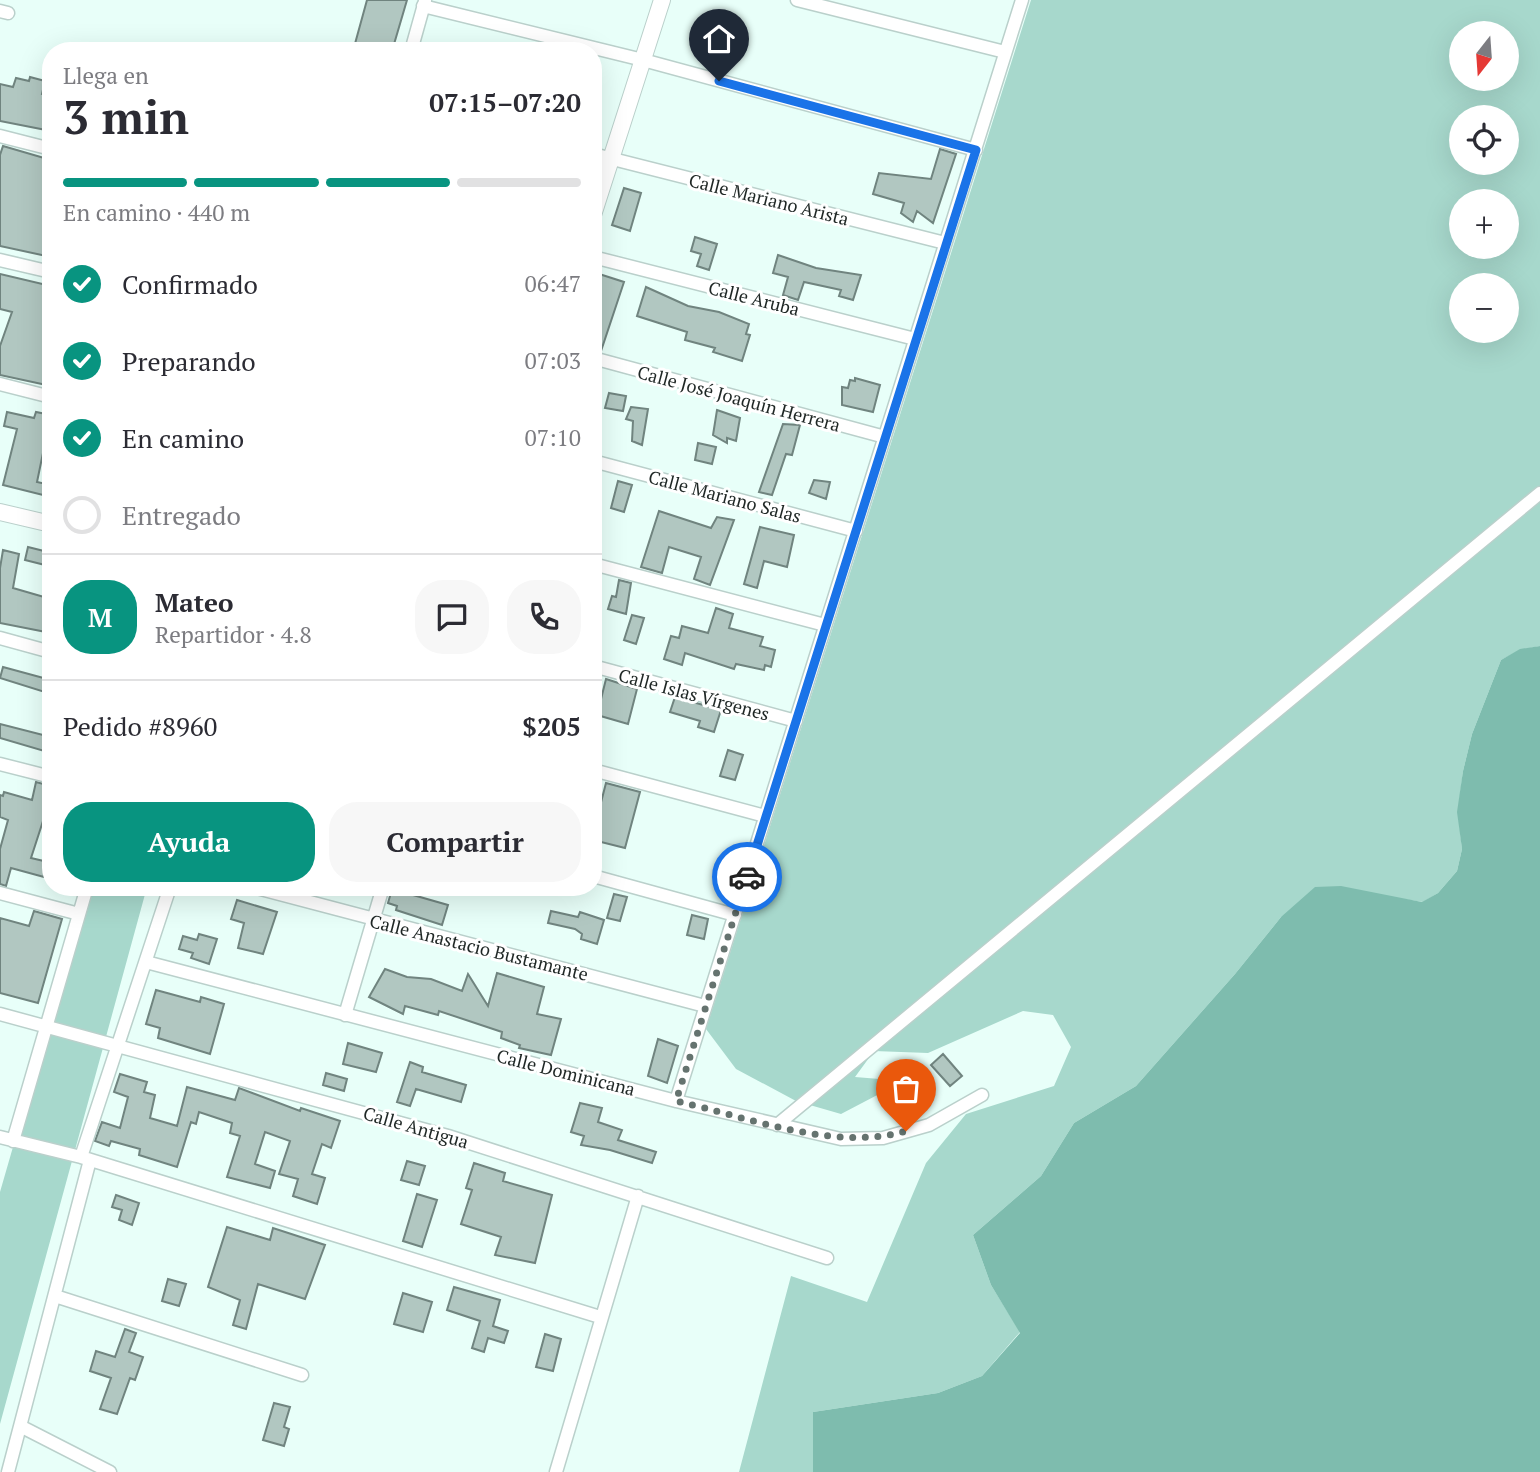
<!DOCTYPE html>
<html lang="es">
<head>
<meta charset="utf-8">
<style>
  :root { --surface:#fff; --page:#f7f7f7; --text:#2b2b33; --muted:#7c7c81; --line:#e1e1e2; --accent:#089480 }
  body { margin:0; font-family:"PT Serif",serif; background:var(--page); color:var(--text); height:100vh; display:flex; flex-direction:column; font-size:26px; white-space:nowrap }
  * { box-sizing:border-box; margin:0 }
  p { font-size:23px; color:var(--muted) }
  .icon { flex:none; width:38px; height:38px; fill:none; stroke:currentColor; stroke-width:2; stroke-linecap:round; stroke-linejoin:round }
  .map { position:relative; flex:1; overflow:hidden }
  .drawer { position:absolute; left:42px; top:42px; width:560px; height:854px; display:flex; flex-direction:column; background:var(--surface); border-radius:28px; box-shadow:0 7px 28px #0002 }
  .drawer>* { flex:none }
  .needle { width:46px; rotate:197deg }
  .fabs { position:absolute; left:1449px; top:21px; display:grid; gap:14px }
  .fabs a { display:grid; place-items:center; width:70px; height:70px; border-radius:50%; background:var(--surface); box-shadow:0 7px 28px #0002; font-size:35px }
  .pin { position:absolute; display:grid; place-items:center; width:60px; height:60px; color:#fff; margin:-72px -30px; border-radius:50% 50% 50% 0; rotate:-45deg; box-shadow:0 0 7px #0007 }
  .pin .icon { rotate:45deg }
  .courier { position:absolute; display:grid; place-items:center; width:70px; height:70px; margin:-35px; border:5px solid #1a73e8; border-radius:50%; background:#fff; color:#222; box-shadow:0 2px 9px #0007 }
  .summary em { font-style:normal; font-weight:800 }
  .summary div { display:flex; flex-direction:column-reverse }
  .summary { display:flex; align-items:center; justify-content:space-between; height:119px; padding:0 21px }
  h1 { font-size:46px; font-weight:800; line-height:52px }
  .bar { display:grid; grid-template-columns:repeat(4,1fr); gap:10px 7px; align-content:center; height:84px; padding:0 21px }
  .bar i { height:9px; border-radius:5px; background:var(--line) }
  .bar .active { background:var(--accent) }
  .bar p { grid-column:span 4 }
  .line { display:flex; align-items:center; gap:18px; padding:0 21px; border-top:2px solid var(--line) }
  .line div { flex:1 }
  .round { display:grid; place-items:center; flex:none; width:74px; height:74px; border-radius:28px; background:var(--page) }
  ol { padding:0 21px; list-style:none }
  li { display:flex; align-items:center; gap:21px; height:77px }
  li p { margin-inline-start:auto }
  li .icon { padding:7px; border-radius:50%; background:var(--accent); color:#fff; stroke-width:4 }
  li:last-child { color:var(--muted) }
  li i { width:38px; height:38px; border:4px solid var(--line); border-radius:50% }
  .cta { display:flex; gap:14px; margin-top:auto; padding:14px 21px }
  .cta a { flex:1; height:80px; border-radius:28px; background:var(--accent); color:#fff; font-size:28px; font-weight:800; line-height:80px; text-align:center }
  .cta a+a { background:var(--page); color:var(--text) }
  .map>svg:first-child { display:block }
  .green { fill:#a7d8cc; fill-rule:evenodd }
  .water { fill:#7ebcae }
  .building { fill:#b1c7c1; stroke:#70847f; stroke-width:2 }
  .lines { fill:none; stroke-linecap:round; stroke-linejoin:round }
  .minor-casing { stroke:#bad0cb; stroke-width:15 }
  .tertiary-casing { stroke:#bad0cb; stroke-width:18 }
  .minor { stroke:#fff; stroke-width:12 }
  .tertiary { stroke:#fff; stroke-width:16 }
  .done { stroke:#65736f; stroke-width:7; stroke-dasharray:0 12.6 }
  .route { stroke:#1a73e8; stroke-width:9 }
  .labels { text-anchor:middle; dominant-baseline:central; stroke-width:6; stroke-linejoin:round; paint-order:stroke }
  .street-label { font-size:18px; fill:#1f2725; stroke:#fff }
</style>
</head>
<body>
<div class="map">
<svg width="1540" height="1472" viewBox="0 0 1540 1472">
  <rect width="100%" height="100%" fill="#e8fff9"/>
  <path class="green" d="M1031,0H1540V646L1520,650L1501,660L1472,734L1463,771L1458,812L1462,849L1457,871L1438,893L1423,902L1396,898L1281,917L1235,974L1136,1086L1074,1123L1041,1176L973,1235L991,1285L1020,1332L982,1376L938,1393L813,1412V1472H739L791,1276L867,1302L926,1163L966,1114L1054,1086L1071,1047L1053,1015L1023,1011L928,1053L874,1051L855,1077L904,1081L841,1114L796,1101L736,1069L706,1029ZM1461,33H1507V79H1461ZM1461,117H1507V163H1461ZM1461,201H1507V247H1461ZM1461,285H1507V331H1461Z
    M88,887H147L0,1424V1192Z"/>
  <path class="water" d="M1540,646V1472H813V1412L938,1393L982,1376L1020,1333L991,1285L973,1235L1041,1176L1074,1123L1136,1086L1235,974L1281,917L1315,887L1341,886L1422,902L1438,893L1457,871L1462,849L1457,812L1463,771L1472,734L1501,660L1520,649Z"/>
  <path class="building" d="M367,0H407L392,51H353Z
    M30,77L45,81L42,94L51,96V131L0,121V84L13,87L16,78L29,81Z
    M3,146L51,160V257L0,246V155Z
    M940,149L956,154L933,223L917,211L913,222L901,213L904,203L873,194L879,173L931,179Z
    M624,188L641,193L630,231L612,225Z
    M695,237L717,244L709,270L697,266L701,254L691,251Z
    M778,255L816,268L861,275L853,300L839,296L841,290L804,282L798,300L783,295L788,277L773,273Z
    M593,272L624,282L601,351L593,349Z
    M0,274L51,286V386L0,375V346L12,312L0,309Z
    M646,287L688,306L719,312L749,324L746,334L750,335L742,361L713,352L715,348L685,340L687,332L637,316Z
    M855,378L880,385L873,412L842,405V387L848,388L850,380L855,381Z
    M609,393L626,396L623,411L605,408Z
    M631,407L648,409L642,445L632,441L633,421L626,419Z
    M717,410L740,418L736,441L727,438V443L713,435Z
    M7,412L34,418L36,412L51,415V455L43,453L37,482L51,485V497L3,485L17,429L4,426Z
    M783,424L800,425L792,455L786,454L772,495L759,492Z
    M698,443L716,447L712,464L695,460Z
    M814,480L830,482L826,499L809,493Z
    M618,481L632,485L624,512L611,508Z
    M659,511L711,528L717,517L734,520L710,585L694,579L701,557L669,547L662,573L641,567Z
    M760,527L794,535L787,567L764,561L757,588L744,584Z
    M28,547L48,552L45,565L25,560Z
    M3,550L19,554L13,588L51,599V633L0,623V568Z
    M619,580L631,583L626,614L608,609L612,596L616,597Z
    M716,608L733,614L729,628L763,637L760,646L775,650L771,667L765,665L764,670L736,664L734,669L685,653L682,665L664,659L671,636L679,638L682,626L708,633Z
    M632,615L644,618L636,644L624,640Z
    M3,667L51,680V694L0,678Z
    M606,679L637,689L628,724L597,715Z
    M675,697L721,710L714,732L698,727L700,721L670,712Z
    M0,724L51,737V753L0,738Z
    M728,750L743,755L735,780L720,776Z
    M36,782L51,786V820L44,818L31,858L48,862L44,877L11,868L6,886L0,884V849L8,820L0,817V795L3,796L4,792L32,800Z
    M606,783L640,792L625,848L593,840V809L599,810Z
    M392,889L448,905L442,925L396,910L397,906L388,903Z
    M614,894L627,897L620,921L607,918Z
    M237,900L277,912L263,954L238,948L244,923L231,919Z
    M34,911L62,919L38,1003L0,993V918L29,926Z
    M551,911L578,917L580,912L604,920L597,944L581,939L582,934L575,929L548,923Z
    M692,915L708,919L704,939L687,935Z
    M199,934L217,939L209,964L191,958L193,953L179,949L183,936L197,940Z
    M385,969L407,977L431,979L462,991L468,974L488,1006L497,973L544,987L537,1014L561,1019L551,1055L519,1048L520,1045L501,1038L502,1032L439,1011L438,1015L405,1006L403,1014L369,997Z
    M156,990L200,1002L201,997L224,1004L210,1054L158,1038L160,1028L146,1024Z
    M658,1039L678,1046L667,1083L648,1076Z
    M348,1043L382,1053L376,1072L343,1064Z
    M943,1054L962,1076L950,1086L931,1065Z
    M410,1062L423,1067L422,1072L466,1085L461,1102L416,1089L410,1106L397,1102Z
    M326,1073L347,1079L344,1091L323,1085Z
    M120,1074L147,1082L144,1092L155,1095L150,1118L174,1125L177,1126L187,1087L235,1100L239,1088L300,1111L301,1108L340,1121L331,1148L322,1144L312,1174L325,1178L317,1204L293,1196L298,1179L279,1174L290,1141L265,1132L255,1164L275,1171L270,1188L227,1177L240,1136L230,1133L232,1123L199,1112L196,1124L191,1122L177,1167L139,1155L140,1149L111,1141L109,1146L95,1141L102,1122L120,1128L128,1097L114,1092Z
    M580,1103L602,1108L598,1122L622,1130L618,1140L656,1152L652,1163L610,1150L581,1145L584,1136L571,1132Z
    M407,1161L425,1166L419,1185L401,1180Z
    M474,1163L505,1173L503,1181L552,1195L535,1263L495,1255L501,1237L461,1224L472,1190L466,1188Z
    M417,1194L437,1200L422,1247L403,1241Z
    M116,1195L139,1203L132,1225L119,1220L122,1210L112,1207Z
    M227,1227L270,1240L273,1228L325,1245L305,1299L258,1284L246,1329L233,1325L240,1300L208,1287Z
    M168,1279L186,1284L179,1306L162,1301Z
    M454,1287L500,1300L493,1326L508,1331L504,1343L488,1338L484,1352L472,1348L480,1321L447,1310Z
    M403,1293L432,1302L423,1332L394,1324Z
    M125,1329L136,1333L129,1352L143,1357L135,1380L130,1378L117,1414L100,1409L111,1378L90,1371L96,1351L115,1357Z
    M545,1334L561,1339L553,1371L536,1367Z
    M274,1403L290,1407L284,1427L289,1429L284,1446L263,1440Z"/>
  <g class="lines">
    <g class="minor-casing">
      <path id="minor" d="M797,0L1005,52
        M423,6L643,60L976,150
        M0,11L8,13
        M411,51L425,1
        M0,136L51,149
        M593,154L945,243
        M593,257L915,339
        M0,260L51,272
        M593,358L885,437
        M0,384L51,397
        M593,461L856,531
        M593,564L825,625
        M0,638L51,652
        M593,666L796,721
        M0,764L51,777
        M593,770L765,816
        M593,876L735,915
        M253,887L705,1006
        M0,893L79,914
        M146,962L676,1101L841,1139L883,1138L929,1125L982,1095
        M0,1014L448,1136L827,1258
        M345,1015L383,887
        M676,1101L1022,0
        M777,1125L1540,493
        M0,1137L81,1157L600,1317
        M13,1141L87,887
        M81,1157L170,887
        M55,1296L302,1375
        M22,1427L110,1472
        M8,1472L90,1160
        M556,1472L638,1196"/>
    </g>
    <g class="tertiary-casing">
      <path id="tertiary" d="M593,215L662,0
        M0,512L51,524"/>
    </g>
    <use href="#minor" class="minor"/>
    <use href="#tertiary" class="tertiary"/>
  </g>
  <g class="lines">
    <path class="done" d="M747,877L676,1101C747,1117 835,1152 906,1131"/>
    <path class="route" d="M719,81L976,150L747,877"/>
  </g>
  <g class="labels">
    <g class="street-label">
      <text transform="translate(769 199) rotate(14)">Calle Mariano Arista</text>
      <text transform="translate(754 298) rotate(14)">Calle Aruba</text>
      <text transform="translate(739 398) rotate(15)">Calle José Joaquín Herrera</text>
      <text transform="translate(725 496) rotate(15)">Calle Mariano Salas</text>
      <text transform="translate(694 694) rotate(15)">Calle Islas Vírgenes</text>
      <text transform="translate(479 947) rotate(14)">Calle Anastacio Bustamante</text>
      <text transform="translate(566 1072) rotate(14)">Calle Dominicana</text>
      <text transform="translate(416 1127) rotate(16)">Calle Antigua</text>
    </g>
  </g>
</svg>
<div class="fabs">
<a><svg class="needle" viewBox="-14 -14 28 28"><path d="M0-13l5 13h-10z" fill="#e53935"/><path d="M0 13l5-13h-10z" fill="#7c7c81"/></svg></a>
<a><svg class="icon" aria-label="locate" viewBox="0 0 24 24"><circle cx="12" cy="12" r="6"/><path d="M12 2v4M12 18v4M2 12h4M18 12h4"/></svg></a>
<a>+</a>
<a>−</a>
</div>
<div class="pin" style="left:906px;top:1131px;background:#ea580c"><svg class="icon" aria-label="bag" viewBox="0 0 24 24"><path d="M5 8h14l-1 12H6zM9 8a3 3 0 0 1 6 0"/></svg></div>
<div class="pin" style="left:719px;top:81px;background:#1f2937"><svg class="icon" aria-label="home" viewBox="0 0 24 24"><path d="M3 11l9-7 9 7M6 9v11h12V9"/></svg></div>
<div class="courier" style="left:747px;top:877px"><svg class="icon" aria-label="car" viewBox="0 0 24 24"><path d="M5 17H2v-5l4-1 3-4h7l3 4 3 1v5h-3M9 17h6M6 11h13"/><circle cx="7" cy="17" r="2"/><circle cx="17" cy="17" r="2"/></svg></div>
<section class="drawer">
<div class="summary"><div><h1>3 min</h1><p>Llega en</p></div><em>07:15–07:20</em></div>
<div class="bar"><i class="active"></i><i class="active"></i><i class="active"></i><i></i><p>En camino · 440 m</p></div>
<ol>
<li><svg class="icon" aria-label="check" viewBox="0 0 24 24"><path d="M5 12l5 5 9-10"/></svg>Confirmado<p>06:47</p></li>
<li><svg class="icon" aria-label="check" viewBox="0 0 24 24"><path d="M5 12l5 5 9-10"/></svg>Preparando<p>07:03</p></li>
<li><svg class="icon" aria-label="check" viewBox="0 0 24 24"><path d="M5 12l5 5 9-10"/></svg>En camino<p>07:10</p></li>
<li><i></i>Entregado</li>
</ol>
<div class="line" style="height:126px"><b class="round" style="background:var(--accent);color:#fff">M</b><div><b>Mateo</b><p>Repartidor · 4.8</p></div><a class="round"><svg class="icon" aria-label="chat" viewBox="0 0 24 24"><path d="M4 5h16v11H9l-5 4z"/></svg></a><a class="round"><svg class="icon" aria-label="phone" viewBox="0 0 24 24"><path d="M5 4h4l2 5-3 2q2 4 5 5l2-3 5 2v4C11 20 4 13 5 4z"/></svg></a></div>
<div class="line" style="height:91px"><div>Pedido #8960</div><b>$205</b></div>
<div class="cta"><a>Ayuda</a><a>Compartir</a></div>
</section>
</div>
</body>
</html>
